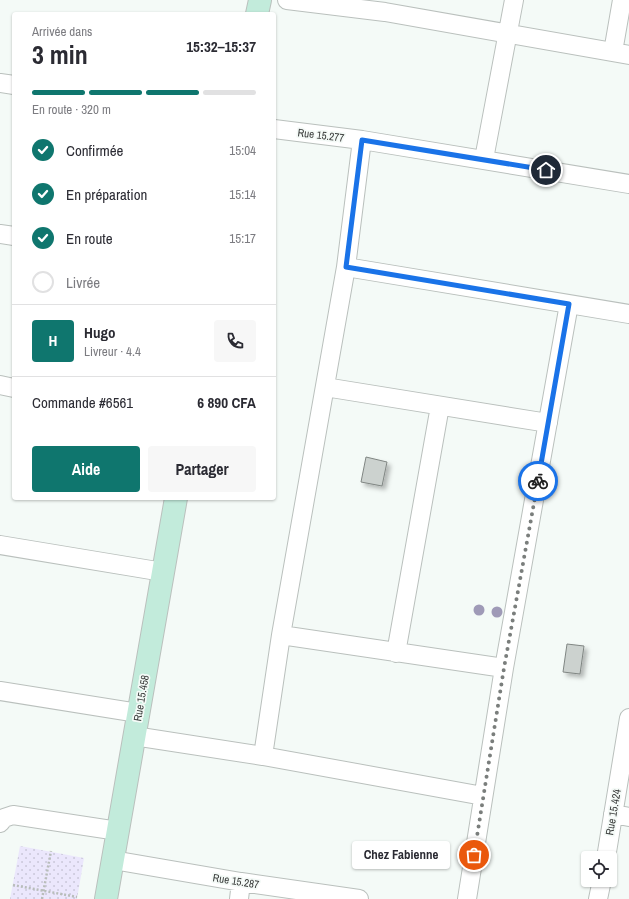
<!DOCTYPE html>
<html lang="fr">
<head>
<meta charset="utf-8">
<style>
  :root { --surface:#fff; --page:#f7f7f7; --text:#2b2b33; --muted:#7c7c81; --line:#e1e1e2; --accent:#0f766e }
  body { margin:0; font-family:"Archivo Narrow",sans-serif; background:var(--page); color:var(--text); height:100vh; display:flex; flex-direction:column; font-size:15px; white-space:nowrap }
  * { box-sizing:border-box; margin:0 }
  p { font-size:13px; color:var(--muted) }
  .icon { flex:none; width:22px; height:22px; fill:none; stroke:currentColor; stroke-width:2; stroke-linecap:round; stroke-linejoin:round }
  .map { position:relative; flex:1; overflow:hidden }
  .drawer { position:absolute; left:12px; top:12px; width:264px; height:488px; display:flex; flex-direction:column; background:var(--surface); border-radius:4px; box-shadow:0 1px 3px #0004 }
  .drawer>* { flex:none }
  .buttons { position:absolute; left:581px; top:851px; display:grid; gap:8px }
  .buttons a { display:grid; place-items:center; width:36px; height:36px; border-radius:4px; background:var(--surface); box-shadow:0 1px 3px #0004; font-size:20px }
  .pin { position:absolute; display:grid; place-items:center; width:34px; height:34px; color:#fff; margin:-17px; border:2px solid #fff; border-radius:50%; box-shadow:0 1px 4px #0007 }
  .courier { position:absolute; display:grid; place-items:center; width:40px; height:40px; margin:-20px; border:3px solid #1a73e8; border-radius:50%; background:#fff; color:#222; box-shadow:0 1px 5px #0007 }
  .bubble { position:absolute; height:28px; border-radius:4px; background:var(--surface); box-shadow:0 1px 3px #0004; font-size:13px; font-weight:800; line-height:28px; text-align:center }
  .headline em { font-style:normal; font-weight:800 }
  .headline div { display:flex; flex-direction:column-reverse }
  .headline { display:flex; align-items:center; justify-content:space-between; height:68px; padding:0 20px }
  h1 { font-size:26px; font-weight:800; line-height:30px }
  .bar { display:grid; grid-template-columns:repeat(4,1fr); gap:6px 4px; align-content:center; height:48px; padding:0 20px }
  .bar i { height:5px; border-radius:3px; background:var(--line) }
  .bar .selected { background:var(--accent) }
  .bar p { grid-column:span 4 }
  .line { display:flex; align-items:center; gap:10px; padding:0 20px; border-top:1px solid var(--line) }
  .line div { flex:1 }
  .round { display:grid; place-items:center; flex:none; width:42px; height:42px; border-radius:4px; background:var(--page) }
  ol { padding:0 20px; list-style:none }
  li { display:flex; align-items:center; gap:12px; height:44px }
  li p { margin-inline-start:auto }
  li .icon { padding:4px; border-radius:50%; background:var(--accent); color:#fff; stroke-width:4 }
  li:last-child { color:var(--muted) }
  li i { width:22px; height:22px; border:2px solid var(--line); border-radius:50% }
  .cta { display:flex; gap:8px; margin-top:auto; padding:8px 20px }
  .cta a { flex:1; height:46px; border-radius:4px; background:var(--accent); color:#fff; font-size:16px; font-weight:800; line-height:46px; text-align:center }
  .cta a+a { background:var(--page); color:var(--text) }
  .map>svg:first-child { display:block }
  .grass { fill:url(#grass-dots) }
  .building { fill:#ccd2cf; stroke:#808683; filter:url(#shadow) }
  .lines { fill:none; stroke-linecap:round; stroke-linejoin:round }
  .street-casing { stroke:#bac0bd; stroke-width:20 }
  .secondary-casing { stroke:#bac0bd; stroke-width:24 }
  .path { stroke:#b8bdba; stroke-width:2.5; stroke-dasharray:2 2; stroke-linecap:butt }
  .street { stroke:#fff; stroke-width:18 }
  .secondary { stroke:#c2ebdb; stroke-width:22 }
  .tree { fill:#9f9ab7 }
  .done { stroke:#7a7e7c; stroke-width:4; stroke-dasharray:0 7.2 }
  .route { stroke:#1a73e8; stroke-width:5 }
  .labels { text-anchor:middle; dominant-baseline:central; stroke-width:3.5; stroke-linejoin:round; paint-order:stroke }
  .street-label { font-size:11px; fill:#393b3a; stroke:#f4faf7 }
</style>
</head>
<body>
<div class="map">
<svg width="629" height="899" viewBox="0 0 629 899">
  <defs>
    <pattern id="grass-dots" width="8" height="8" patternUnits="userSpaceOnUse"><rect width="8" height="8" fill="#ebe7fc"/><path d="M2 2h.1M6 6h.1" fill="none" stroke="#cac7d9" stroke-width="1.8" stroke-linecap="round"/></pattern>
    <filter id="shadow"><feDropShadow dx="3.5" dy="3.5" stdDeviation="2" flood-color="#0004"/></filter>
  </defs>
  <rect width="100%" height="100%" fill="#f4faf7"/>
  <path class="grass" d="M20,846L84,858L77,899H10Z"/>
  <path class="building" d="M366,457L387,462L382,486L361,482Z
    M567,644L584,646L580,674L563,672Z"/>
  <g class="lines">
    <g class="street-casing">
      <path id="street" d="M287,0L385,12L629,55
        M613,52L622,0
        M0,83L14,85
        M274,129L362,140L629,184
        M484,159L514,0
        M0,234L14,236
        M346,267L629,314
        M0,385L14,388
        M325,387L548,423
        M0,545L163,572
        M281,635L504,668
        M396,653L440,406
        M0,691L138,713
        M134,736L263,756L483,796
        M263,756L281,635L346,267L362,140
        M613,814L629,817
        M0,823L4,818L13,815L118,831
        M606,858L629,718
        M113,860L241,882L359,899
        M239,899L241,882
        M467,899L504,668L569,304
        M598,899L602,880"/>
    </g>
    <g class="secondary-casing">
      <path id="secondary" d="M257,14L260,0
        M106,899L176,498"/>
    </g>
    <path class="path" d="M13,885L77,897
      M42,899L51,851"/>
    <use href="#street" class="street"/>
    <use href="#secondary" class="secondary"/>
  </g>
  <g class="tree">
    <circle cx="479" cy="610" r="5.5"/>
    <circle cx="497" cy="612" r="5.5"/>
  </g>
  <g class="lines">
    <path class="done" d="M474,855L504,668L538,481"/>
    <path class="route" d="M538,481L569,304L346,267L362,140L546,170"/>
  </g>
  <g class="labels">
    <g class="street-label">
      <text transform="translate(321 135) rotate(7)">Rue 15.277</text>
      <text transform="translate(141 698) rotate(-80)">Rue 15.458</text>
      <text transform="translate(613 812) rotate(-80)">Rue 15.424</text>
      <text transform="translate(236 881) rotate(9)">Rue 15.287</text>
    </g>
  </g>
</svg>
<div class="buttons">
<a><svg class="icon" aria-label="locate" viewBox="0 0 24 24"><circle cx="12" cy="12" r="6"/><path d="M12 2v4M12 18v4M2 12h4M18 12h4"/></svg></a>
</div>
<div class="pin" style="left:474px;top:855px;background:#ea580c"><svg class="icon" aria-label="bag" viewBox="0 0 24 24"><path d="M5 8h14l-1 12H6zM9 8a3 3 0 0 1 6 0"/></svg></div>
<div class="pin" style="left:546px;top:170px;background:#1f2937"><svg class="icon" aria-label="home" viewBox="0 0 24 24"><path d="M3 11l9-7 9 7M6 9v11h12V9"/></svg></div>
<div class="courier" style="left:538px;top:481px"><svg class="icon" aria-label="bike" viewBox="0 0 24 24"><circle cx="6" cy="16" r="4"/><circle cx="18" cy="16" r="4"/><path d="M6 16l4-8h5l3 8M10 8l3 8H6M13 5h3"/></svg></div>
<div class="bubble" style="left:352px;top:841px;width:98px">Chez Fabienne</div>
<section class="drawer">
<div class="headline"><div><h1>3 min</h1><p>Arrivée dans</p></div><em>15:32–15:37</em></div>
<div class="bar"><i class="selected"></i><i class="selected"></i><i class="selected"></i><i></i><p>En route · 320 m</p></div>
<ol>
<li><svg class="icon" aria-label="check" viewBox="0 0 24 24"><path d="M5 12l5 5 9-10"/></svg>Confirmée<p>15:04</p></li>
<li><svg class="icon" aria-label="check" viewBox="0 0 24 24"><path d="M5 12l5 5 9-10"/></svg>En préparation<p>15:14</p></li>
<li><svg class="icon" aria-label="check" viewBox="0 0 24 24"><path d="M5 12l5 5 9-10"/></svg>En route<p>15:17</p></li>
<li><i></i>Livrée</li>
</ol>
<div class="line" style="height:72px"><b class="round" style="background:var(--accent);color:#fff">H</b><div><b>Hugo</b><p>Livreur · 4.4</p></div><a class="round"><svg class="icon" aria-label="phone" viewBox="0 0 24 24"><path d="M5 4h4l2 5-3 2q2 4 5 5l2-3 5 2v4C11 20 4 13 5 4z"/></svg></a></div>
<div class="line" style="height:52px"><div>Commande #6561</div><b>6 890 CFA</b></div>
<div class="cta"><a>Aide</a><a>Partager</a></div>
</section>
</div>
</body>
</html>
